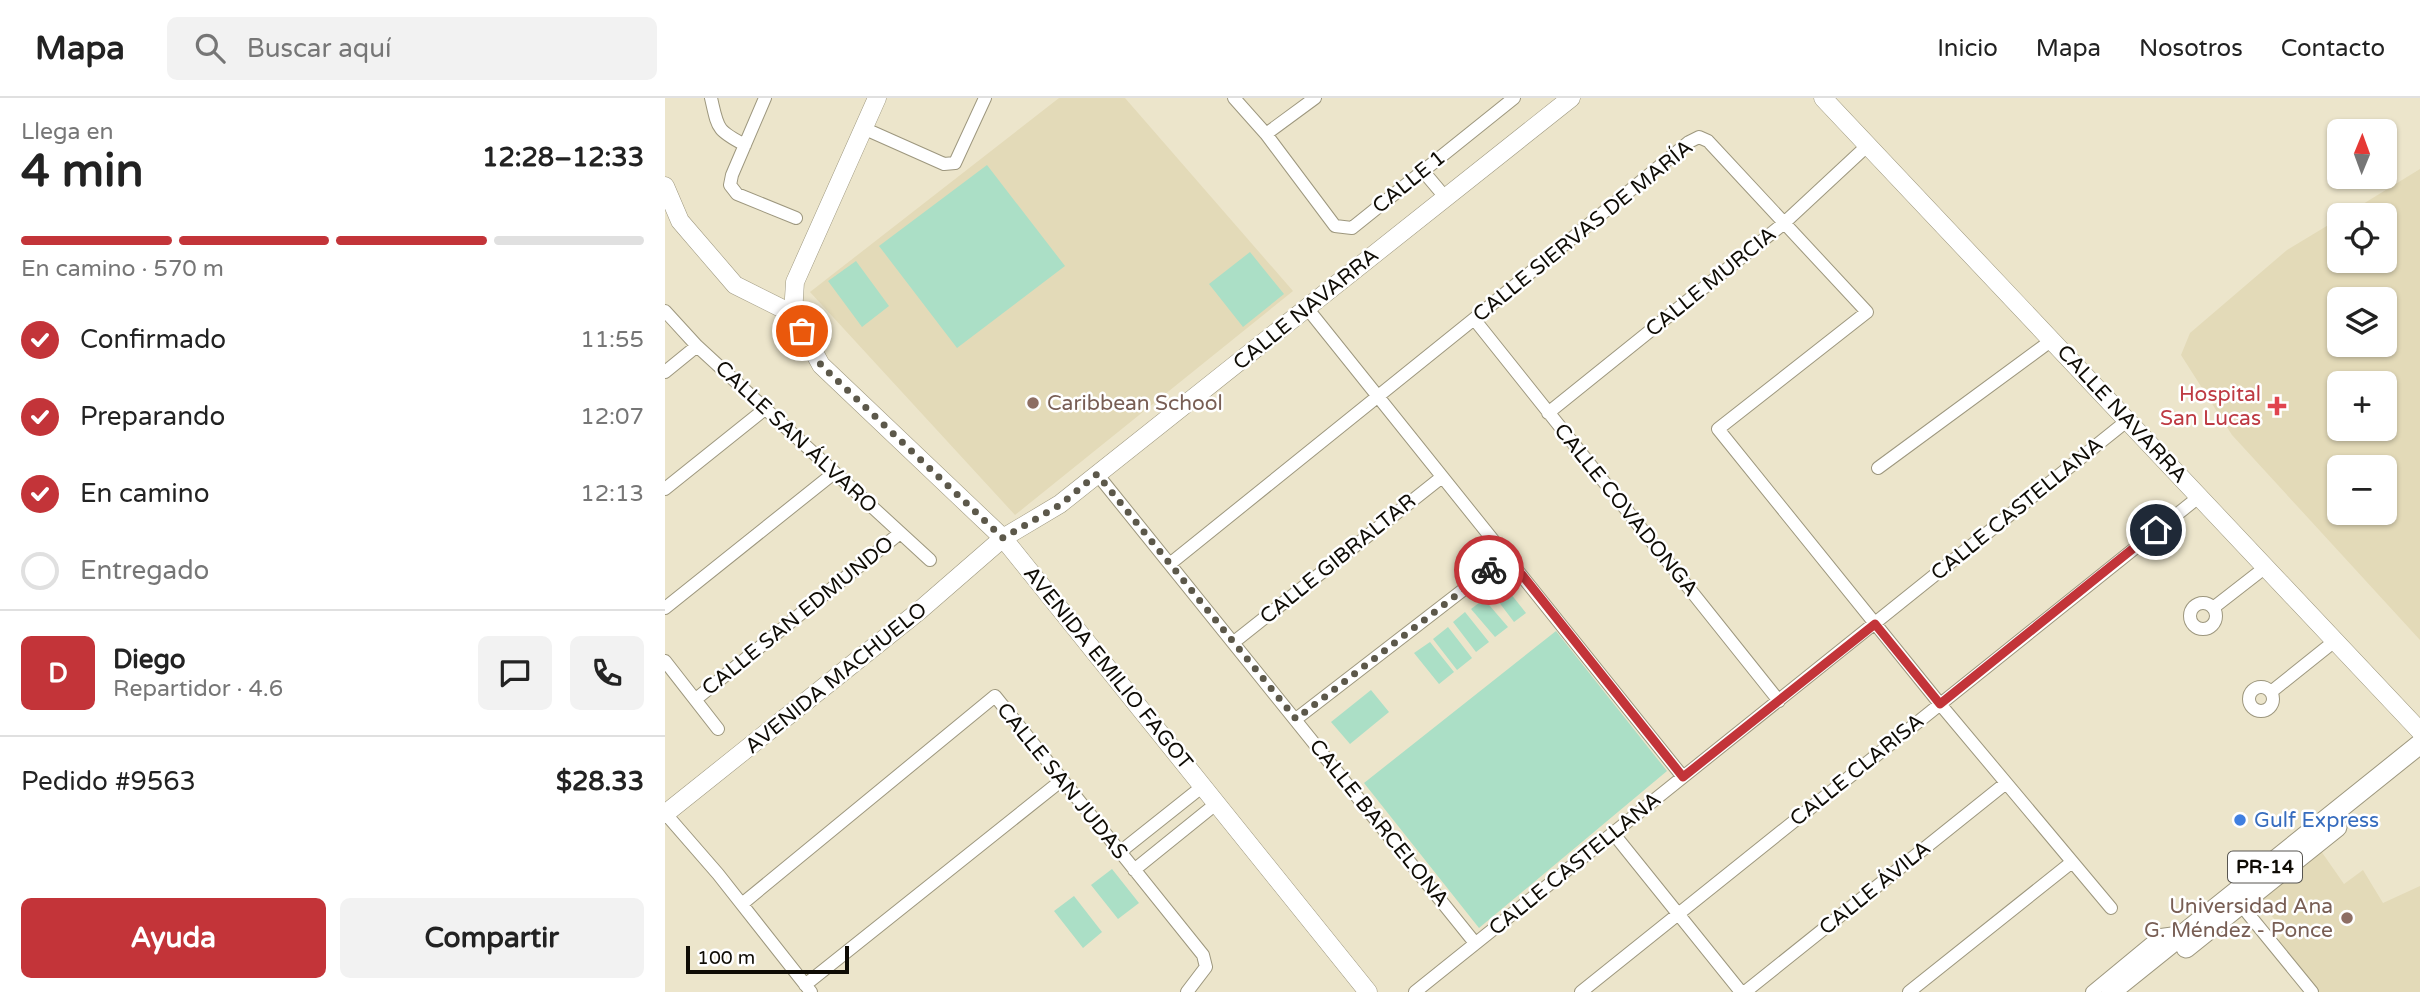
<!DOCTYPE html>
<html lang="es">
<head>
<meta charset="utf-8">
<style>
  :root { --surface:#fff; --page:#f2f2f2; --text:#222; --muted:#767676; --line:#e0e0e0; --accent:#c33439 }
  body { margin:0; font-family:"Varela Round",sans-serif; background:var(--page); color:var(--text); height:100vh; display:flex; flex-direction:column; font-size:26px; white-space:nowrap }
  * { box-sizing:border-box; margin:0 }
  p { font-size:23px; color:var(--muted) }
  .icon { flex:none; width:38px; height:38px; fill:none; stroke:currentColor; stroke-width:2; stroke-linecap:round; stroke-linejoin:round }
  .map { position:relative; flex:1; overflow:hidden }
  .panel { display:flex; flex-direction:column; background:var(--surface); width:665px }
  .panel>* { flex:none }
  .needle { width:46px; rotate:1deg }
  .tools { position:absolute; left:1662px; top:21px; display:grid; gap:14px }
  .tools a { display:grid; place-items:center; width:70px; height:70px; border-radius:10px; background:var(--surface); box-shadow:0 2px 5px #0004; font-size:35px }
  .scale { position:absolute; left:21px; bottom:18px; width:163px; box-sizing:border-box; padding-left:7px; border:4px solid #0f0c05; border-top:0; font-size:19px; line-height:24px; white-space:nowrap; color:#0f0c05; -webkit-text-stroke:5px #fff; paint-order:stroke }
  .pin { position:absolute; display:grid; place-items:center; width:60px; height:60px; color:#fff; margin:-30px; border:4px solid #fff; border-radius:50%; box-shadow:0 2px 7px #0007 }
  .courier { position:absolute; display:grid; place-items:center; width:70px; height:70px; margin:-35px; border:5px solid #c33439; border-radius:50%; background:#fff; color:#222; box-shadow:0 2px 9px #0007 }
  .headline em { font-style:normal; font-weight:700 }
  .headline div { display:flex; flex-direction:column-reverse }
  .headline { display:flex; align-items:center; justify-content:space-between; height:119px; padding:0 21px }
  h1 { font-size:46px; font-weight:700; line-height:52px }
  .bar { display:grid; grid-template-columns:repeat(4,1fr); gap:10px 7px; align-content:center; height:84px; padding:0 21px }
  .bar i { height:9px; border-radius:5px; background:var(--line) }
  .bar .active { background:var(--accent) }
  .bar p { grid-column:span 4 }
  .line { display:flex; align-items:center; gap:18px; padding:0 21px; border-top:2px solid var(--line) }
  .line div { flex:1 }
  .round { display:grid; place-items:center; flex:none; width:74px; height:74px; border-radius:10px; background:var(--page) }
  ol { padding:0 21px; list-style:none }
  li { display:flex; align-items:center; gap:21px; height:77px }
  li p { margin-inline-start:auto }
  li .icon { padding:7px; border-radius:50%; background:var(--accent); color:#fff; stroke-width:4 }
  li:last-child { color:var(--muted) }
  li i { width:38px; height:38px; border:4px solid var(--line); border-radius:50% }
  .action { display:flex; gap:14px; margin-top:auto; padding:14px 21px }
  .action a { flex:1; height:80px; border-radius:10px; background:var(--accent); color:#fff; font-size:28px; font-weight:700; line-height:80px; text-align:center }
  .action a+a { background:var(--page); color:var(--text) }
  header { display:flex; align-items:center; gap:42px; box-sizing:border-box; height:98px; padding:0 35px; background:var(--surface); border-bottom:2px solid var(--line) }
  header strong { font-size:33px }
  nav { display:flex; gap:38px; margin-inline-start:auto; font-size:24px }
  .search { width:490px; height:63px; background:var(--page); display:flex; align-items:center; gap:18px; box-sizing:border-box; padding:0 24px; border-radius:10px; color:var(--muted); font-size:26px }
  main { display:flex; flex:1; min-height:0 }
  .map>svg:first-child { display:block }
  .built { fill:#e3dab8; fill-rule:evenodd }
  .green { fill:#abdfc6 }
  .lines { fill:none; stroke-linecap:round; stroke-linejoin:round }
  .street-casing { stroke:#9d977e; stroke-width:14 }
  .secondary-casing { stroke:#9d977e; stroke-width:19 }
  .primary-casing { stroke:#9d977e; stroke-width:21 }
  .street { stroke:#fff; stroke-width:12 }
  .secondary { stroke:#fff; stroke-width:18 }
  .primary { stroke:#fff; stroke-width:19 }
  .done { stroke:#5c584a; stroke-width:7; stroke-dasharray:0 12.6 }
  .route { stroke:#c33439; stroke-width:9 }
  .education-dot { fill:#8d6e63; stroke:#fff; stroke-width:2.5 }
  .health-dot { fill:#e0444e; stroke:#fff; stroke-width:2.5 }
  .shop-dot { fill:#3f7fe0; stroke:#fff; stroke-width:2.5 }
  .labels { text-anchor:middle; dominant-baseline:central; stroke-width:5; stroke-linejoin:round; paint-order:stroke }
  .shield { fill:#fff; stroke:#575550; stroke-width:2 }
  .shield-label { font-size:19px; font-weight:bold; fill:#0f0c05 }
  .street-label { font-size:21px; fill:#0f0c05; stroke:#fff }
  .health-label { font-size:21px; fill:#be3a42; stroke:#fff; text-anchor:end }
  .education-label { font-size:21px; fill:#785e54; stroke:#fff; text-anchor:start }
  .shop-label { font-size:21px; fill:#366cbe; stroke:#fff; text-anchor:start }
</style>
</head>
<body>
<header>
<strong>Mapa</strong>
<div class="search"><svg class="icon" aria-label="search" viewBox="0 0 24 24"><circle cx="10" cy="10" r="6"/><path d="M15 15l6 6"/></svg>Buscar aquí</div>
<nav><a>Inicio</a><a>Mapa</a><a>Nosotros</a><a>Contacto</a></nav>
</header>
<main>
<section class="panel">
<div class="headline"><div><h1>4 min</h1><p>Llega en</p></div><em>12:28–12:33</em></div>
<div class="bar"><i class="active"></i><i class="active"></i><i class="active"></i><i></i><p>En camino · 570 m</p></div>
<ol>
<li><svg class="icon" aria-label="check" viewBox="0 0 24 24"><path d="M5 12l5 5 9-10"/></svg>Confirmado<p>11:55</p></li>
<li><svg class="icon" aria-label="check" viewBox="0 0 24 24"><path d="M5 12l5 5 9-10"/></svg>Preparando<p>12:07</p></li>
<li><svg class="icon" aria-label="check" viewBox="0 0 24 24"><path d="M5 12l5 5 9-10"/></svg>En camino<p>12:13</p></li>
<li><i></i>Entregado</li>
</ol>
<div class="line" style="height:126px"><b class="round" style="background:var(--accent);color:#fff">D</b><div><b>Diego</b><p>Repartidor · 4.6</p></div><a class="round"><svg class="icon" aria-label="chat" viewBox="0 0 24 24"><path d="M4 5h16v11H9l-5 4z"/></svg></a><a class="round"><svg class="icon" aria-label="phone" viewBox="0 0 24 24"><path d="M5 4h4l2 5-3 2q2 4 5 5l2-3 5 2v4C11 20 4 13 5 4z"/></svg></a></div>
<div class="line" style="height:91px"><div>Pedido #9563</div><b>$28.33</b></div>
<div class="action"><a>Ayuda</a><a>Compartir</a></div>
</section>
<div class="map">
<svg width="1755" height="894" viewBox="0 0 1755 894">
  <rect width="100%" height="100%" fill="#ece5cb"/>
  <path class="built" d="M394,0H460L628,193L350,417L145,194Z
    M1755,71V542L1567,337L1516,257L1525,235L1622,152L1675,120V163H1720V117H1680ZM1720,201V247H1675V201ZM1675,285H1720V331H1675ZM1675,369H1720V415H1675Z
    M1656,753L1679,786L1698,772L1718,805L1755,788V894H1651L1653,892L1613,842L1620,834L1594,803Z"/>
  <path class="green" d="M322,67L400,168L292,250L214,148Z
    M585,154L619,196L578,229L544,186Z
    M191,163L224,208L197,229L163,183Z
    M838,486L861,515L849,524L827,495Z
    M819,501L843,529L830,539L806,511Z
    M800,514L824,544L811,554L788,524Z
    M783,529L807,560L792,572L768,541Z
    M891,533L1002,673L814,830L699,685Z
    M765,544L789,574L774,586L749,555Z
    M706,592L724,614L685,646L666,624Z
    M447,771L474,805L453,821L426,787Z
    M409,798L437,834L418,850L389,813Z"/>
  <g class="lines">
    <g class="street-casing">
      <path id="street" d="M46,0C53,30 51,32 80,47
        M100,0L67,77L65,87L72,96L131,120
        M569,0L601,36L670,128L687,130L849,0
        M198,30L279,66L290,65L320,0
        M601,36L650,0
        M758,73L780,99
        M642,210L1018,679
        M0,213L32,248L265,462
        M809,221L1114,603
        M0,274L32,248
        M883,315L1118,126L1203,47
        M1213,370L1387,242
        M432,376L810,845
        M0,391L100,311
        M506,465L809,221L1024,44L1034,39L1043,43L1202,214L1053,331L1275,606L1446,810
        M1525 518a13 13 0 1 1 26 0a13 13 0 1 1-26 0Z
        M0,510L169,375
        M1548,510L1602,468
        M569,544L777,379
        M0,563L53,631
        M1584 601a12 12 0 1 1 24 0a12 12 0 1 1-24 0Z
        M1606,594L1671,542
        M31,601L235,435
        M631,621L842,458
        M0,715L53,776L146,894
        M948,735L1076,894
        M455,754L538,688
        M469,772L552,705
        M77,806L330,598L538,857L541,869L522,894
        M1576,807L1647,894
        M140,887L397,682
        M750,894L1463,322
        M916,894L1535,398
        M1080,894L1341,685
        M1244,894L1407,764
        M1427,894L1496,837L1518,834"/>
    </g>
    <g class="secondary-casing">
      <path id="secondary" d="M212,0L130,184L128,216L156,267L338,440L703,894
        M1158,0L1755,633
        M0,88L15,123L70,187L128,216
        M0,716L254,513L338,440L395,406L906,0"/>
    </g>
    <g class="primary-casing">
      <path id="primary" d="M1521,850L1672,729
        M1446,894L1755,646"/>
    </g>
    <use href="#street" class="street"/>
    <use href="#secondary" class="secondary"/>
    <use href="#primary" class="primary"/>
  </g>
  <g class="lines">
    <path class="done" d="M137,233L156,267L338,440L395,407L432,376L631,621L824,472"/>
    <path class="route" d="M824,472L842,458L1018,679L1210,526L1275,606L1491,432"/>
  </g>
  <g class="education-dot">
    <circle cx="368" cy="305" r="7"/>
    <circle cx="1682" cy="820" r="7"/>
  </g>
  <path class="health-dot" d="M1608.5 297.5h7v7h7v7h-7v7h-7v-7h-7v-7h7z"/>
  <circle class="shop-dot" cx="1575" cy="722" r="7"/>
  <g class="labels">
    <rect class="shield" x="1563" y="753.5" width="74" height="31" rx="5"/>
    <g class="shield-label">
      <text x="1600" y="769">PR-14</text>
    </g>
    <g class="street-label">
      <text transform="translate(744 84) rotate(-39)">CALLE 1</text>
      <text transform="translate(918 133) rotate(-39)">CALLE SIERVAS DE MARÍA</text>
      <text transform="translate(1046 184) rotate(-39)">CALLE MURCIA</text>
      <text transform="translate(641 211) rotate(-39)">CALLE NAVARRA</text>
      <text transform="translate(1457 316) rotate(47)">CALLE NAVARRA</text>
      <text transform="translate(131 339) rotate(43)">CALLE SAN ÁLVARO</text>
      <text transform="translate(1352 411) rotate(-39)">CALLE CASTELLANA</text>
      <text transform="translate(961 412) rotate(51)">CALLE COVADONGA</text>
      <text transform="translate(673 461) rotate(-39)">CALLE GIBRALTAR</text>
      <text transform="translate(133 518) rotate(-39)">CALLE SAN EDMUNDO</text>
      <text transform="translate(443 570) rotate(51)">AVENIDA EMILIO FAGOT</text>
      <text transform="translate(171 580) rotate(-39)">AVENIDA MACHUELO</text>
      <text transform="translate(1192 672) rotate(-39)">CALLE CLARISA</text>
      <text transform="translate(397 683) rotate(51)">CALLE SAN JUDAS</text>
      <text transform="translate(714 725) rotate(51)">CALLE BARCELONA</text>
      <text transform="translate(910 766) rotate(-39)">CALLE CASTELLANA</text>
      <text transform="translate(1210 790) rotate(-39)">CALLE ÁVILA</text>
    </g>
    <g class="health-label">
      <text x="1596" y="296">Hospital<tspan x="1596" dy="24">San Lucas</tspan></text>
    </g>
    <g class="education-label">
      <text x="382" y="305">Caribbean School</text>
      <text x="1668" y="808" text-anchor="end">Universidad Ana<tspan x="1668" dy="24">G. Méndez - Ponce</tspan></text>
    </g>
    <g class="shop-label">
      <text x="1589" y="722">Gulf Express</text>
    </g>
  </g>
</svg>
<div class="tools">
<a><svg class="needle" viewBox="-14 -14 28 28"><path d="M0-13l5 13h-10z" fill="#e53935"/><path d="M0 13l5-13h-10z" fill="#767676"/></svg></a>
<a><svg class="icon" aria-label="locate" viewBox="0 0 24 24"><circle cx="12" cy="12" r="6"/><path d="M12 2v4M12 18v4M2 12h4M18 12h4"/></svg></a>
<a><svg class="icon" aria-label="layers" viewBox="0 0 24 24"><path d="M12 4l9 5-9 5-9-5zM3 14l9 5 9-5"/></svg></a>
<a>+</a>
<a>−</a>
</div>
<div class="scale">100 m</div>
<div class="pin" style="left:137px;top:233px;background:#ea580c"><svg class="icon" aria-label="bag" viewBox="0 0 24 24"><path d="M5 8h14l-1 12H6zM9 8a3 3 0 0 1 6 0"/></svg></div>
<div class="pin" style="left:1491px;top:432px;background:#1f2937"><svg class="icon" aria-label="home" viewBox="0 0 24 24"><path d="M3 11l9-7 9 7M6 9v11h12V9"/></svg></div>
<div class="courier" style="left:824px;top:472px"><svg class="icon" aria-label="bike" viewBox="0 0 24 24"><circle cx="6" cy="16" r="4"/><circle cx="18" cy="16" r="4"/><path d="M6 16l4-8h5l3 8M10 8l3 8H6M13 5h3"/></svg></div>
</div>
</main>
</body>
</html>
